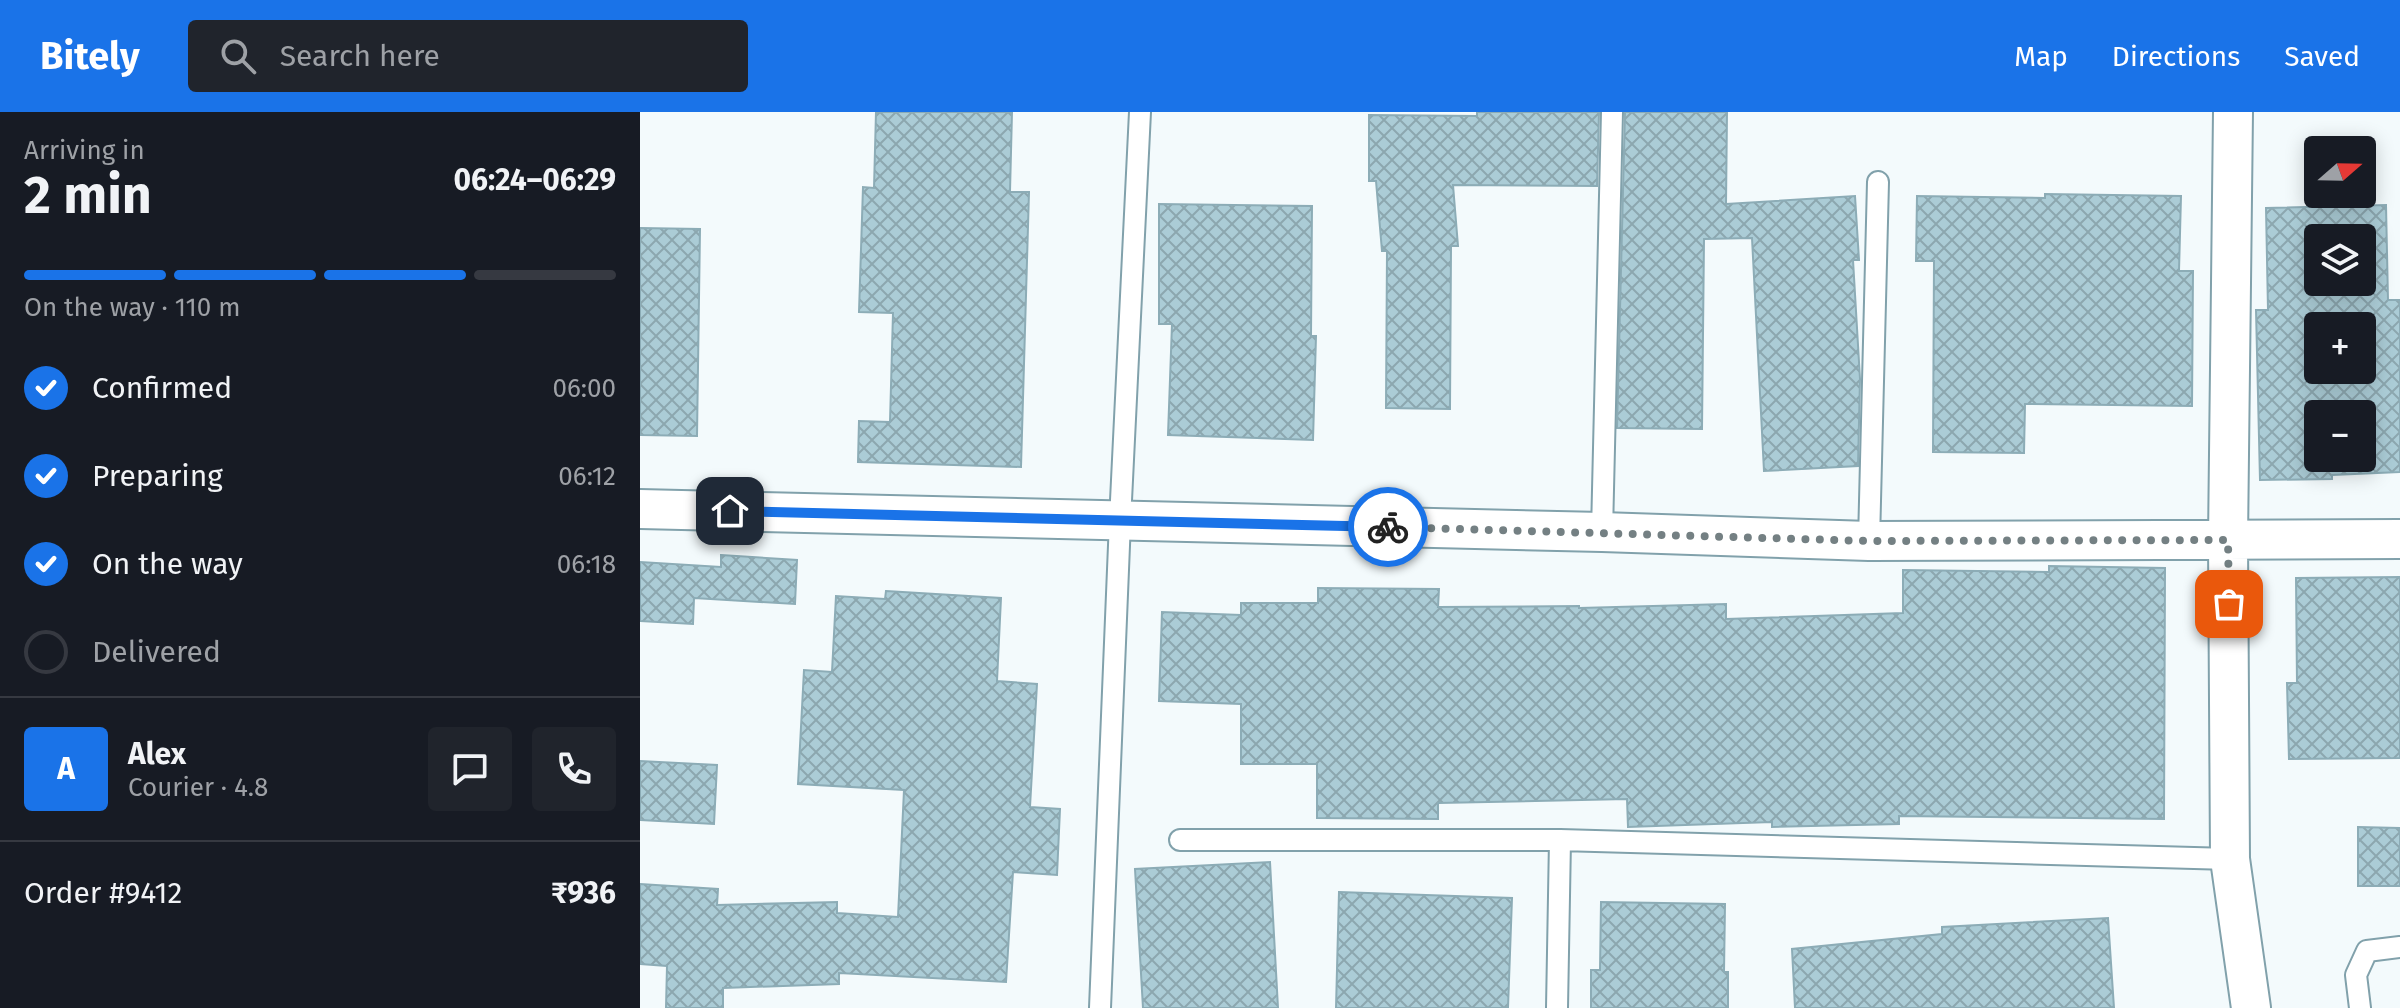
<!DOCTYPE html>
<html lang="en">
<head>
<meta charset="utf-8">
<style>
  :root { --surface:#171b24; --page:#20242c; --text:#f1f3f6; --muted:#9ea1a6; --line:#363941; --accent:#1a73e8 }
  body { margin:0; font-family:"Fira Sans",sans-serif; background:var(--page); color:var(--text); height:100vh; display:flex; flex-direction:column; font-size:30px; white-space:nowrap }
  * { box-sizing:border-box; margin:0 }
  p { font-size:26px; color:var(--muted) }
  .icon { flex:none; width:44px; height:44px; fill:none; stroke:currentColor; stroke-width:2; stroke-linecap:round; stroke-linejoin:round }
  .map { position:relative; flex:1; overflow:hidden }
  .sheet { display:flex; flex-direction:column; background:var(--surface); width:640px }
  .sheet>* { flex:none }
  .needle { width:52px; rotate:70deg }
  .buttons { position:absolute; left:1664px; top:24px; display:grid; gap:16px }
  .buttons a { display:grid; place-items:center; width:72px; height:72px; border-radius:8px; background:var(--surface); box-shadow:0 4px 20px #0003; font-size:40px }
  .pin { position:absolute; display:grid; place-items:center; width:68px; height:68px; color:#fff; margin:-34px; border-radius:16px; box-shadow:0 4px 12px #0006 }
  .courier { position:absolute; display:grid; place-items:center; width:80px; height:80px; margin:-40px; border:6px solid #1a73e8; border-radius:50%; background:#fff; color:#222; box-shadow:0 2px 10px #0007 }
  .overview em { font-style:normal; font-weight:700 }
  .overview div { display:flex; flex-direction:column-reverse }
  .overview { display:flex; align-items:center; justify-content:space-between; height:136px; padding:0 24px }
  h1 { font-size:52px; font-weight:700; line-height:60px }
  .bar { display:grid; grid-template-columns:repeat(4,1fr); gap:12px 8px; align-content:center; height:96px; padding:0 24px }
  .bar i { height:10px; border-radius:6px; background:var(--line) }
  .bar .active { background:var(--accent) }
  .bar p { grid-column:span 4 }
  .line { display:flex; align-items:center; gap:20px; padding:0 24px; border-top:2px solid var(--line) }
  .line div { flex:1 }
  .round { display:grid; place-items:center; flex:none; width:84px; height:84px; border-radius:8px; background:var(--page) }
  ol { padding:0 24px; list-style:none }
  li { display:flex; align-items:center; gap:24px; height:88px }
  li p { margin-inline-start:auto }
  li .icon { padding:8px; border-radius:50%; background:var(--accent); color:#fff; stroke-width:4 }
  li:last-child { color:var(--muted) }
  li i { width:44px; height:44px; border:4px solid var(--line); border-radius:50% }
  header { display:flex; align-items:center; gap:48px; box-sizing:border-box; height:112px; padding:0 40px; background:var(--accent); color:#fff }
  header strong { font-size:38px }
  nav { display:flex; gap:44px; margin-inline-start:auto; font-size:28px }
  .search { width:560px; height:72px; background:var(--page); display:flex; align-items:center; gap:20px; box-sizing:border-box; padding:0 28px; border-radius:8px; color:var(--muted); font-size:30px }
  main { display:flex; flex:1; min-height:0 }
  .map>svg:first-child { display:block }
  .building { fill:url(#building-cross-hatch); stroke:#8cacb6; stroke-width:2; fill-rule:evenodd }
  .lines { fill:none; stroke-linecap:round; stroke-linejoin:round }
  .lane-casing { stroke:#81a1ab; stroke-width:24 }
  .street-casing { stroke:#81a1ab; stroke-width:42 }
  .lane { stroke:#fff; stroke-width:20 }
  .street { stroke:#fff; stroke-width:38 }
  .done { stroke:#748083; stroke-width:8; stroke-dasharray:0 14.4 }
  .route { stroke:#1a73e8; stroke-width:10 }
</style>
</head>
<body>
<header>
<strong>Bitely</strong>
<div class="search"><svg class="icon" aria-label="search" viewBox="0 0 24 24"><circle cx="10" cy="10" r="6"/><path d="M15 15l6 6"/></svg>Search here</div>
<nav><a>Map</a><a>Directions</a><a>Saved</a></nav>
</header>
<main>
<section class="sheet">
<div class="overview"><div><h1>2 min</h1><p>Arriving in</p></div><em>06:24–06:29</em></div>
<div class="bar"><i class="active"></i><i class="active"></i><i class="active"></i><i></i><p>On the way · 110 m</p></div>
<ol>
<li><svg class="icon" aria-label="check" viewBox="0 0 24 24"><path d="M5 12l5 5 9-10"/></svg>Confirmed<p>06:00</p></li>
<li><svg class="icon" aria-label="check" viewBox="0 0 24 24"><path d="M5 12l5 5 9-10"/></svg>Preparing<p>06:12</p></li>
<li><svg class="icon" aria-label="check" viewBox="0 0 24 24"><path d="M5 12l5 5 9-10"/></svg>On the way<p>06:18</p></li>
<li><i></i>Delivered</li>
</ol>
<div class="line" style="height:144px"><b class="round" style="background:var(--accent);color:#fff">A</b><div><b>Alex</b><p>Courier · 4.8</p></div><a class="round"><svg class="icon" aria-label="chat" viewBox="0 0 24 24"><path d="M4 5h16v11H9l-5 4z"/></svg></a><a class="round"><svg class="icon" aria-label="phone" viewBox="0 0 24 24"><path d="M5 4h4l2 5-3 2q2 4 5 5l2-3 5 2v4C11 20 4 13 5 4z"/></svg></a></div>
<div class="line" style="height:104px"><div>Order #9412</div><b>₹936</b></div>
</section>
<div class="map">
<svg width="1760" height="896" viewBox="0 0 1760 896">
  <defs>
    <pattern id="building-cross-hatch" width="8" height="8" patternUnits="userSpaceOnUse" patternTransform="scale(2)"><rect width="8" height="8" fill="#abccd6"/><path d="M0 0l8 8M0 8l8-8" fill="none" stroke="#8ca7af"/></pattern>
  </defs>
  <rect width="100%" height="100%" fill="#f3fafc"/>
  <path class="building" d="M236,0H372L370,80H389L381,355L218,350L219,309L250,310L253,201L219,200L223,75L234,76Z
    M837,0H959L957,74L813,73L818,134H811L810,297L746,296L747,139H742L736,69H729V3L837,4Z
    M985,0H1087L1086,92L1215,84L1219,148H1213L1220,267L1218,354L1124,359L1112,126L1064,127L1062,317L977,316Z
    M1405,82L1541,84L1539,159H1553L1552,294L1385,292L1384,341L1293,340L1294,149H1276L1277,84L1405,86Z
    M519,92L672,94L671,224H676L673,328L528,323L532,212H519Z
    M1746,93L1748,188H1760V360L1692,363V367L1620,368L1616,198H1628L1626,96ZM1678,126H1722V170H1678ZM1678,214H1722V258H1678ZM1678,302H1722V346H1678Z
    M0,116L60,117L57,324L0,323Z
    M81,443L157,448L155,492L54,486L53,512L0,509V450L81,455Z
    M1409,454L1525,456L1524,707L1259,704V712L1132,715V710L988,715L987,687L798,691V707L677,706V652H601V592L519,589L522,500L601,503V491H678V476L799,477L798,495L939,494V496L1086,492V507L1263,501V458L1409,460Z
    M1760,465V646L1649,647L1647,571H1657L1656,466Z
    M246,479L361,486L357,569L397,572L390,695L420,697L417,763L373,760L366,870L199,861V872L83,876V896H26L27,854L0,852V772L78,777L77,793L197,790V801L258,805L264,678L158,672L164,558L192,560L196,484L245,487Z
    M0,649L77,653L74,712L0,708Z
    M1718,715L1760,716V774H1718Z
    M630,750L638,896H503L495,757Z
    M699,780L872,786L868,896H696Z
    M961,790L1085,792L1084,860H1088V896H951V858H960Z
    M1468,806L1474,896H1155L1152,837L1302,822V815Z"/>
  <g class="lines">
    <g class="lane-casing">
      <path id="lane" d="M962,420L972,0
        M1229,429L1238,70
        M540,728H920
        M460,896L480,409L500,0
        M917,896L920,728L1590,747
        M1720,896L1716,863L1727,839L1760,835"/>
    </g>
    <g class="street-casing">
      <path id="street" d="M1593,0L1588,428L1590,747L1611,896
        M0,397L962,420L1229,429L1760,427"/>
    </g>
    <use href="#lane" class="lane"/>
    <use href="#street" class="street"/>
  </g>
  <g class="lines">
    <path class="done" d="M748,415L1229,429L1588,428L1589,492"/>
    <path class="route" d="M90,399L748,415"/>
  </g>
</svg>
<div class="buttons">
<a><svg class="needle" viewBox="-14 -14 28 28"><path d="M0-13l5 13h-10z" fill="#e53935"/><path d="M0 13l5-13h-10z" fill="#9ea1a6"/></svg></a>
<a><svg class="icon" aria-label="layers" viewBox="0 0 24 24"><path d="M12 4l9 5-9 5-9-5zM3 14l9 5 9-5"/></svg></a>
<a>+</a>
<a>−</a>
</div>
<div class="pin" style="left:1589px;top:492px;background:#ea580c"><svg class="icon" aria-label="bag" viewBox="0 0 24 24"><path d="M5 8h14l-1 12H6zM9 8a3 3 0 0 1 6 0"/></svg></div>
<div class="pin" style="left:90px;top:399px;background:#1f2937"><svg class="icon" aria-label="home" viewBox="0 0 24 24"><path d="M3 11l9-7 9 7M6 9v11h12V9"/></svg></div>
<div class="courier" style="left:748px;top:415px"><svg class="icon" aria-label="bike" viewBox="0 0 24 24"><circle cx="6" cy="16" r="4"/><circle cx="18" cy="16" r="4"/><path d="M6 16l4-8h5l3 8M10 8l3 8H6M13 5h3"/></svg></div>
</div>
</main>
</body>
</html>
